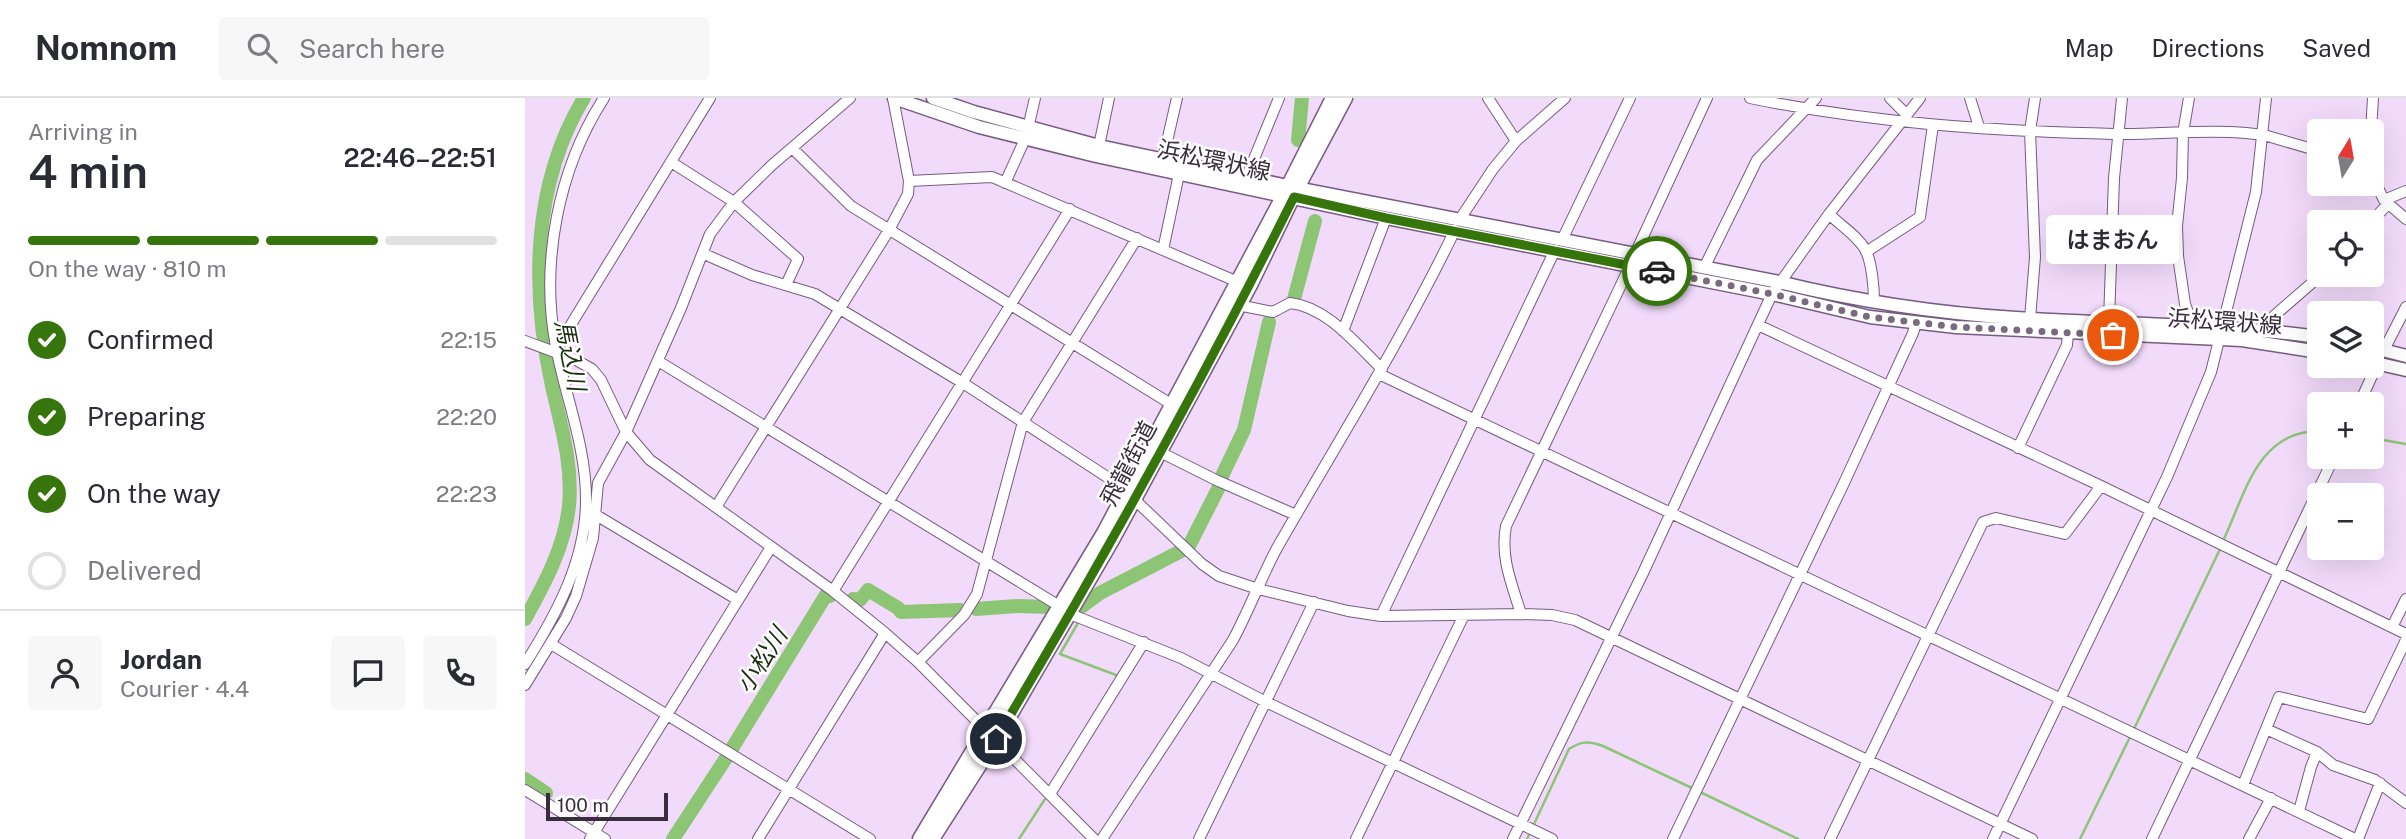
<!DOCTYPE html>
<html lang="en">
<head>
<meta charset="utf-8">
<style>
  :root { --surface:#fff; --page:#f7f7f7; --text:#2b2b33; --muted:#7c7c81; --line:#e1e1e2; --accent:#36740c }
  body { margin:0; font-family:"Public Sans","Noto Sans JP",sans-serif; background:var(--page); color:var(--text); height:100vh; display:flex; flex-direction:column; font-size:26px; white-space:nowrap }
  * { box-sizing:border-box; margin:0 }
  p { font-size:23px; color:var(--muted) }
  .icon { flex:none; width:38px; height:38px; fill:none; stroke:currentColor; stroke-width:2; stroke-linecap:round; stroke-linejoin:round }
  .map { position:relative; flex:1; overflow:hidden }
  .side { display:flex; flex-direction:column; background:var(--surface); width:525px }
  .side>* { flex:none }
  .needle { width:46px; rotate:11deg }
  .fabs { position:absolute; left:1782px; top:21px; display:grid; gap:14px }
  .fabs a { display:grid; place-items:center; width:77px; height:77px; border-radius:7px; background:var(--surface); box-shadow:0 7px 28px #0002; font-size:35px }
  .scale { position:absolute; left:21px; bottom:18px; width:122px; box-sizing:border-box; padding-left:7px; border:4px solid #392d3d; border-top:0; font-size:19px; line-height:24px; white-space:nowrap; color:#392d3d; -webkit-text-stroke:5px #fff; paint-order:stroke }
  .pin { position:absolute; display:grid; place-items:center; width:60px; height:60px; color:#fff; margin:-30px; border:4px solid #fff; border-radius:50%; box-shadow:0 2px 7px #0007 }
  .courier { position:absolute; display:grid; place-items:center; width:70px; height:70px; margin:-35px; border:5px solid #36740c; border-radius:50%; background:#fff; color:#222; box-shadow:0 2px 9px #0007 }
  .bubble { position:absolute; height:49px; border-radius:7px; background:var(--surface); box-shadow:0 7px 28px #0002; font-size:23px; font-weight:600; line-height:49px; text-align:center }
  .summary em { font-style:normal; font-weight:600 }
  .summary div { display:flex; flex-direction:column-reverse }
  .summary { display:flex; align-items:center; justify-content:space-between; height:119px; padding:0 28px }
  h1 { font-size:46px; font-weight:600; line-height:52px }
  .bar { display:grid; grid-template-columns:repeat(4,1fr); gap:10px 7px; align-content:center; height:84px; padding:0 28px }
  .bar i { height:9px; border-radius:5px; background:var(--line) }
  .bar .on { background:var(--accent) }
  .bar p { grid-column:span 4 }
  .line { display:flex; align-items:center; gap:18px; padding:0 28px; border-top:2px solid var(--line) }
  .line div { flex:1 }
  .round { display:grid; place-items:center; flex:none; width:74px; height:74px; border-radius:7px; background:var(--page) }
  ol { padding:0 28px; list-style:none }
  li { display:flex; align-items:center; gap:21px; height:77px }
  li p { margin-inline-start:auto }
  li .icon { padding:7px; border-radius:50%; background:var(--accent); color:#fff; stroke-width:4 }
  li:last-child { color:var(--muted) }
  li i { width:38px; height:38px; border:4px solid var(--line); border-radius:50% }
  header { display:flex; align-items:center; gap:42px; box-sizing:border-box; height:98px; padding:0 35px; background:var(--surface); border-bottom:2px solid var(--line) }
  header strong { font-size:33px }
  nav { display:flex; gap:38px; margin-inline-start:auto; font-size:24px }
  .search { width:490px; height:63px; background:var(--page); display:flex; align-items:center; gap:18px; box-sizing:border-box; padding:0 24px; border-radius:7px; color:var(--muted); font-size:26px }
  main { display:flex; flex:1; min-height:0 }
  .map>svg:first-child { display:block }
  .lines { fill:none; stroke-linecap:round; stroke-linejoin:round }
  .stream { stroke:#8cc573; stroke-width:2.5 }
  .river { stroke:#8cc573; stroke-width:14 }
  .minor-casing { stroke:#765c80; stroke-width:12 }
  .major-casing { stroke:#765c80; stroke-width:15 }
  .highway-casing { stroke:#765c80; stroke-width:17 }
  .minor { stroke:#fff; stroke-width:10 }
  .major { stroke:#fff; stroke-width:12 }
  .highway { stroke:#fff; stroke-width:14 }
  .done { stroke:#7a6a80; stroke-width:7; stroke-dasharray:0 12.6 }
  .route { stroke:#36740c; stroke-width:9 }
  .labels { text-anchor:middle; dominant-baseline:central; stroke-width:5; stroke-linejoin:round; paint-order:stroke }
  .street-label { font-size:23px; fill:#392d3d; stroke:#fff }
  .water-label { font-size:24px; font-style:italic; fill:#1a300f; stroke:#fff }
</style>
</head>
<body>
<header>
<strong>Nomnom</strong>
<div class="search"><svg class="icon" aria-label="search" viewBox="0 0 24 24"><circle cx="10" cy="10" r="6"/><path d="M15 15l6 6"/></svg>Search here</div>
<nav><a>Map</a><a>Directions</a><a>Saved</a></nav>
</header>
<main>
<section class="side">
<div class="summary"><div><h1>4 min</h1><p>Arriving in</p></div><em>22:46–22:51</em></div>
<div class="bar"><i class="on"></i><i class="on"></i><i class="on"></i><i></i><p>On the way · 810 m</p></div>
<ol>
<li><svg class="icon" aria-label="check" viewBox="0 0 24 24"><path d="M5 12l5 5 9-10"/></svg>Confirmed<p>22:15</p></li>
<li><svg class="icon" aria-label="check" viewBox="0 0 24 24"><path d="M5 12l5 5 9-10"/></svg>Preparing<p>22:20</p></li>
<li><svg class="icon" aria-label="check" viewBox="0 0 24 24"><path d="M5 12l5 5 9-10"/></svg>On the way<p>22:23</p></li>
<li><i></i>Delivered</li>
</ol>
<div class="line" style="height:126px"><a class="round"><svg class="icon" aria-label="person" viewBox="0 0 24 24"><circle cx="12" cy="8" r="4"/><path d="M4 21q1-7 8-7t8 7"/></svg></a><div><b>Jordan</b><p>Courier · 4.4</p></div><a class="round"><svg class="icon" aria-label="chat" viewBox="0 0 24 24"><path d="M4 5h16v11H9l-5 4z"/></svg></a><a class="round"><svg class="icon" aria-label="phone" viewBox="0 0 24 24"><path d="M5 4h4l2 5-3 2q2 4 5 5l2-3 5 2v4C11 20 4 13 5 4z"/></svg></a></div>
</section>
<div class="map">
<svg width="1881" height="741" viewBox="0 0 1881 741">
  <rect width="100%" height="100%" fill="#f2dafb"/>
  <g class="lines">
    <path class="stream" d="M1846,340L1881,346
      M1698,443C1720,397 1732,333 1794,333
      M550,522L553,525L535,556L591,577
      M1608,633L1696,449
      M1175,694L1273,741
      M494,741L520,701
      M1002,741L1044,651C1056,643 1064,643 1078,648L1169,691
      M1555,741L1605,639"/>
    <path class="river" d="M773,42L777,0
      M769,201L790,123
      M696,380L719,332L744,224
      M664,448L695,387
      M328,501L335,502L343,492L373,510L376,514L435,512
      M556,509L575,495L658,452
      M451,511L492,508L524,509
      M0,521C19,487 40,448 44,408C48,366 36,328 27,288C6,192 7,86 59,0
      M206,652L301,497L305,498
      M0,681L21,695
      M148,741L203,657"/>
    <g class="minor-casing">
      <path id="minor" d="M963,0L991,43
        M1225,0C1345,25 1467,33 1589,36C1633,37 1678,31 1721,35L1739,37L1794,53
        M1365,0L1381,16
        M1445,0L1454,29
        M1664,0L1658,35L1657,80L1652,128L1653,158L1660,206L1668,228
        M503,30L510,0
        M1846,33L1848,0
        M574,48L584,0
        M267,50L326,108L646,306
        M638,61L652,0
        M146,64L209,104L273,161L261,187
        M1846,76L1859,102L1881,121
        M722,78L754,0
        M384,83L467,79L713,184
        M480,85L500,41
        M1859,102L1881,93
        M1304,116C1316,128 1333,138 1341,153C1347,166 1349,190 1349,204
        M935,121L968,71L991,43L1040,0
        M1846,124L1862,107
        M1037,142L1105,0
        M638,152L654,76
        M1341,154L1395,119L1408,27
        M179,156L227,177L290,196L438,285L602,392
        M1110,156L1182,0
        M1179,170L1232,62L1291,0
        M713,207L748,214L765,205C802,209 831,246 857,271
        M1505,221L1510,159L1505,33L1510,0
        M1584,223L1589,80L1597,0
        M1233,227L1576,388L1881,536
        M818,233L861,120
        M1737,233L1750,217L1796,177
        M0,243L51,262L67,271L76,282L101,334L125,362L308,493L360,535L393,564L569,741
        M1859,252L1881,209
        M33,254L35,245L50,220L185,0
        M133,263L536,509
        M854,276L1830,741
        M1834,306L1853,265
        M1493,350L1542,247L1543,235
        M635,354L691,382L771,417
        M609,401L677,466L694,478L733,491L823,513L856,518L996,516L1027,517L1050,522L1507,741
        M191,409L364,132L383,96L384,83L368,0
        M71,417L213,502
        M308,493L545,111
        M545,516L656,560L741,604L1027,741
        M996,516C987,486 975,460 981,428L1105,168
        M856,518L1030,152
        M1867,529L1881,501
        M26,546L345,741
        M393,564L439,517L452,496L498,324L612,140
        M0,566C31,517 60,464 61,405C62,351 41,301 31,249C15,165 33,71 79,0
        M0,587L41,520L51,498L68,440L73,385L101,334L156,210L185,136L209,104L247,67L325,0
        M1741,631L1792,654L1808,667L1850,682L1881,705
        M1718,687L1754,599L1843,621L1881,542
        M0,692L80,741
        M525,696L619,544
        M1774,713L1786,669L1792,654
        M65,741L246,449
        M233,741L360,535
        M577,741L708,542C724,512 736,480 752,450C812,345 877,242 930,132
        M674,741L789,504
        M831,741L938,519
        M988,741L1118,475L1247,196L1304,116L1395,0
        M1148,741L1319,385L1388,235L1391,225
        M1305,741L1458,424L1471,420L1540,436L1576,388
        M1468,741L1642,379L1686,274L1731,94L1741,0
        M1627,741L1809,359
        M1724,741L1746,700
        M1833,741L1855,685"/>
    </g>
    <g class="major-casing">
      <path id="major" d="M369,0L454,29L571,58L861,120L1247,196L1345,219L1431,229L1717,242L1794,254
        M408,0L449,14L574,48L772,90L1254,184C1332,203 1411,215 1491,220C1592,227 1693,225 1794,239
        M1846,249L1881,258
        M1846,264L1881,272"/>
    </g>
    <g class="highway-casing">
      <path id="highway" d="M395,741L579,435L759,97L808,0
        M407,741L471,641L587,442L725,187L772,90L820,0"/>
    </g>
    <use href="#minor" class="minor"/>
    <use href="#major" class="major"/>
    <use href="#highway" class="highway"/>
  </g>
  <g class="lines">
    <path class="done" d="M1132,173L1247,196L1345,219L1431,229L1588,237"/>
    <path class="route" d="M471,641C577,464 677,283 769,99L861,120L1132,173"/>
  </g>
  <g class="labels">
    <g class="street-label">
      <text transform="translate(689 62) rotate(12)">浜松環状線</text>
      <text transform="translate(1700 223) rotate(4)">浜松環状線</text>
      <text transform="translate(603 365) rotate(-62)">飛龍街道</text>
    </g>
    <g class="water-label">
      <text transform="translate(46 257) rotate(79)">馬込川</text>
      <text transform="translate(236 562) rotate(-57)">小松川</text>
    </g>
  </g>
</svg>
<div class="fabs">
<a><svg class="needle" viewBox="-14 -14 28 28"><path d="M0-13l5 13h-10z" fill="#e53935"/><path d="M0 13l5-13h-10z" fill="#7c7c81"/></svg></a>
<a><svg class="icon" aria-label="locate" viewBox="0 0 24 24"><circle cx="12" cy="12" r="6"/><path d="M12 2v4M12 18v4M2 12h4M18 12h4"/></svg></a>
<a><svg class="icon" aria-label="layers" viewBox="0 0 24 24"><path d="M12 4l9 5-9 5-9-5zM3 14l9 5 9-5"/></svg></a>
<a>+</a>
<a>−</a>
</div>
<div class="scale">100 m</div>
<div class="pin" style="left:1588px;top:237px;background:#ea580c"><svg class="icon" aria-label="bag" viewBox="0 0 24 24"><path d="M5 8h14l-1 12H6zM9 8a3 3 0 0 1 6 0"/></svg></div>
<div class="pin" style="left:471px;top:641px;background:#1f2937"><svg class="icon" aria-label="home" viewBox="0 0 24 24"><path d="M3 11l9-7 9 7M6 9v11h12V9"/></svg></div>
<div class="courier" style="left:1132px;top:173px"><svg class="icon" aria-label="car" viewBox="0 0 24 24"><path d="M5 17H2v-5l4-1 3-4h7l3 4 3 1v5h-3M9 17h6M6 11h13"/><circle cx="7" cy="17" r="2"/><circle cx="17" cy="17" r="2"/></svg></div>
<div class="bubble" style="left:1521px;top:117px;width:133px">はまおん</div>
</div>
</main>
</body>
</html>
